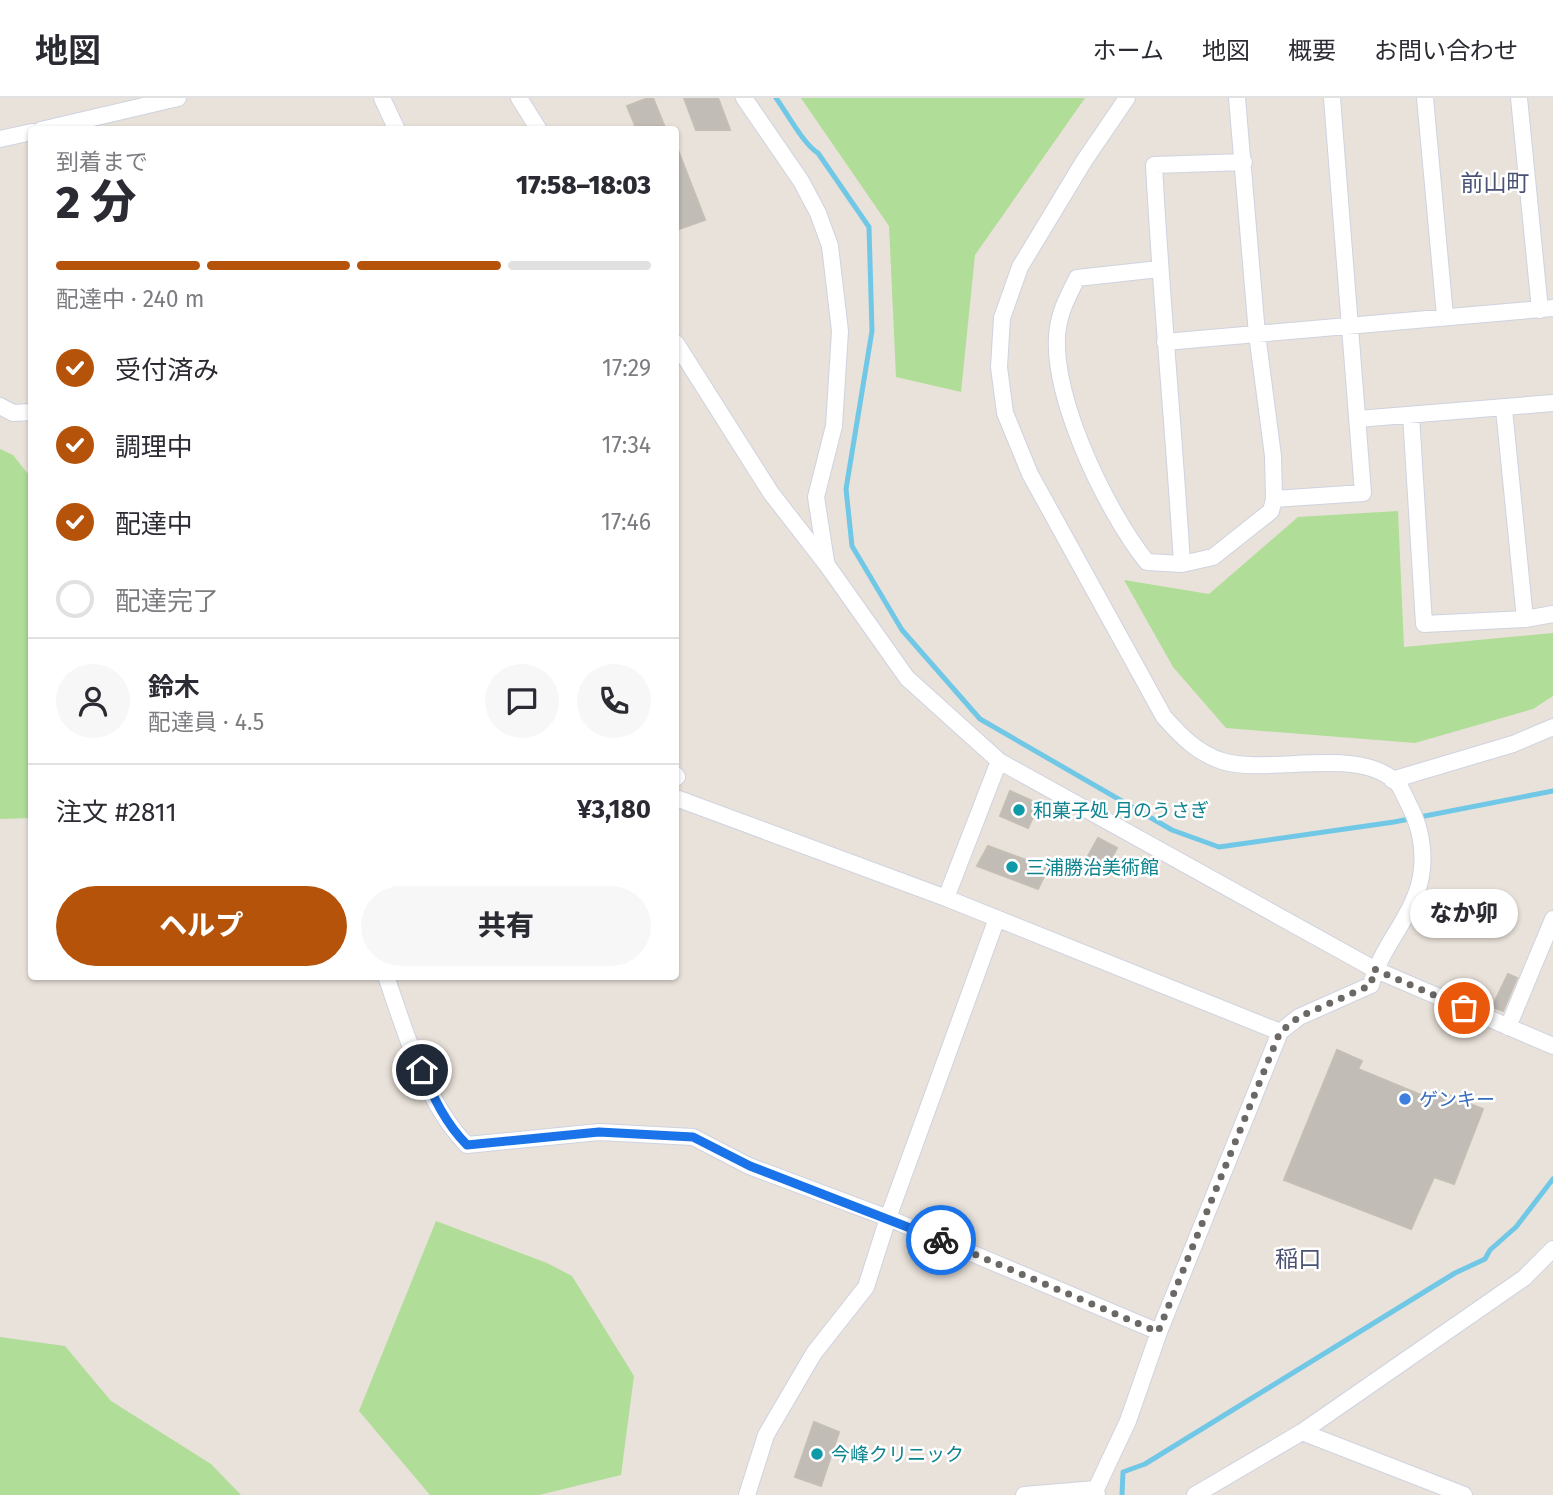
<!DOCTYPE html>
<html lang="ja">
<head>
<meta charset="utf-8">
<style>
  :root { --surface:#fff; --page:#f7f7f7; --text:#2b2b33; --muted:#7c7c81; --line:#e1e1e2; --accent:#b45309 }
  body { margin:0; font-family:"Fira Sans","Noto Sans JP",sans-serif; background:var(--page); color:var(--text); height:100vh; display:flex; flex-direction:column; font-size:26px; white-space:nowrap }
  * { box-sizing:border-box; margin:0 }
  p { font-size:23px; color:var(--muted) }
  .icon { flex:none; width:38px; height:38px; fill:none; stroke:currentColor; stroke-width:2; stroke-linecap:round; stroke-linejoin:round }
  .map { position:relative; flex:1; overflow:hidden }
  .sheet { position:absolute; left:28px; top:28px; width:651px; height:854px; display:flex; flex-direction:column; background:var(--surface); border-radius:7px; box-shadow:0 2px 5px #0004 }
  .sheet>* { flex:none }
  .pin { position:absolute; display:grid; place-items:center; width:60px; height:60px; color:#fff; margin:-30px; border:4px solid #fff; border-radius:50%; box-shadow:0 2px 7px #0007 }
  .courier { position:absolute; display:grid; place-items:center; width:70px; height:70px; margin:-35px; border:5px solid #1a73e8; border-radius:50%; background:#fff; color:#222; box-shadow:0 2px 9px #0007 }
  .bubble { position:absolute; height:49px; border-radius:24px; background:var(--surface); box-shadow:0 2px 5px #0004; font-size:23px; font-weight:800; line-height:49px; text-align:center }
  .summary em { font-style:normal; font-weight:800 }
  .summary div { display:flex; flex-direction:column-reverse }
  .summary { display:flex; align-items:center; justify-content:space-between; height:119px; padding:0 28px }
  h1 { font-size:46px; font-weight:800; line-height:52px }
  .bar { display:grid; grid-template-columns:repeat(4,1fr); gap:10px 7px; align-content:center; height:84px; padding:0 28px }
  .bar i { height:9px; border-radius:5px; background:var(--line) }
  .bar .selected { background:var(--accent) }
  .bar p { grid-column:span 4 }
  .line { display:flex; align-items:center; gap:18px; padding:0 28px; border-top:2px solid var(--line) }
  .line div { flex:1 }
  .round { display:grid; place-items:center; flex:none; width:74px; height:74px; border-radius:37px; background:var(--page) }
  ol { padding:0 28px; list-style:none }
  li { display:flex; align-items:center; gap:21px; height:77px }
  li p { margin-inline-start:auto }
  li .icon { padding:7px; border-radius:50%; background:var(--accent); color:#fff; stroke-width:4 }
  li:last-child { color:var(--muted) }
  li i { width:38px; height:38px; border:4px solid var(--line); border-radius:50% }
  .button { display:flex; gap:14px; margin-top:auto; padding:14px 28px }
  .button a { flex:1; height:80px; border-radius:42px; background:var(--accent); color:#fff; font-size:28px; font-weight:800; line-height:80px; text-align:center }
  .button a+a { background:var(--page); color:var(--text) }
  header { display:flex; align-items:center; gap:42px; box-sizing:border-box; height:98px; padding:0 35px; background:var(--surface); border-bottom:2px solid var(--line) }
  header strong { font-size:33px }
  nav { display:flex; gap:38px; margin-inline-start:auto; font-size:24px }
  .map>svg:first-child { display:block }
  .green { fill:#b0dd98 }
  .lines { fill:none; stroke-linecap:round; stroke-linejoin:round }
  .stream { stroke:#71c8e6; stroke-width:5 }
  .building { fill:#c1bcb6; stroke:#c4beb4; stroke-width:2 }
  .minor-casing { stroke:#cfd2e0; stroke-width:18 }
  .minor { stroke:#fff; stroke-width:16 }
  .done { stroke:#6b6866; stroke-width:7; stroke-dasharray:0 12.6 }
  .route { stroke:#1a73e8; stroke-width:9 }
  .culture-dot { fill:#0f9aa8; stroke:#fff; stroke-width:2.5 }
  .shop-dot { fill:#3f7fe0; stroke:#fff; stroke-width:2.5 }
  .labels { text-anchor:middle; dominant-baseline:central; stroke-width:5; stroke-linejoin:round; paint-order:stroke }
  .culture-label { font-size:19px; fill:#0d838f; stroke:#fff; text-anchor:start }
  .shop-label { font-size:19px; fill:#366cbe; stroke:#fff; text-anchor:start }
  .quarter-label { font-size:23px; fill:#4b5375; stroke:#fff }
</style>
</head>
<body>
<header>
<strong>地図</strong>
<nav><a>ホーム</a><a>地図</a><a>概要</a><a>お問い合わせ</a></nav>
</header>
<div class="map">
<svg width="1553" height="1397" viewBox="0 0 1553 1397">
  <rect width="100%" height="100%" fill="#e9e2da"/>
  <path class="green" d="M801,0H1085L975,157L961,294L896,279L889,128Z
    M0,351L13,357L32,381L31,720L0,721Z
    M1398,413L1404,549L1553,535V598L1533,611L1415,645L1226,630L1173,569L1124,482L1209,496L1298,419Z
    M436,1123L547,1165L572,1178L634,1278L621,1377L539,1397H430L359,1313Z
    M0,1239L65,1248L111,1303L211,1366L241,1397H0Z"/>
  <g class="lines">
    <path class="stream" d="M776,0C787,15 804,47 818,55L869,129L872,233L846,391L852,448L902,532L980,621L1172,732L1219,749L1394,724L1553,693
      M1122,1397L1123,1374L1145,1366L1455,1175L1485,1161L1490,1152L1516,1129L1553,1081"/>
  </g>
  <path class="building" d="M648,0H653L666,32H637L627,8Z
    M684,0H718L730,32H696Z
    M676,47L705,122L676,132Z
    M1010,693L1039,706L1028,730L1000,718Z
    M1098,740L1117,750L1103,777L1083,767Z
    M988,748L1048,770L1038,791L977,768Z
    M1508,876L1517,880L1503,913L1492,909Z
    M1337,952L1362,963L1358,971L1433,1002L1436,992L1483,1011L1454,1086L1434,1079L1411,1131L1284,1082Z
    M814,1324L839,1334L821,1388L795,1379Z"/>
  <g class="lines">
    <g class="minor-casing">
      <path id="minor" d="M382,0L397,32
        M519,0L539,32
        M744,0L801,83L818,115L830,148L840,233L834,328L816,399L826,463
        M1425,0L1445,218
        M1519,0L1540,212
        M41,32L178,0
        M0,41L32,34
        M1159,171L1077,180C1071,193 1063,206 1060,220C1042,284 1107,415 1147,464L1182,466L1213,459L1271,413L1274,401L1273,358L1257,236L1237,0
        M1165,244L1553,210
        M676,245L771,395L827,467L907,580L999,663L1374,871L1553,948
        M0,308L13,315L32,314
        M1504,311L1525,521
        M1411,317L1424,526L1525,521L1553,516
        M1358,321L1553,305
        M1274,401L1363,395L1332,0
        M1182,466C1174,333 1161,200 1154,67L1244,64
        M676,677L677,679
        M1392,682L1513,646L1553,629
        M676,700L946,800L1280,934
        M946,800L999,663
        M386,878C405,933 426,1006 467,1047L599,1034L693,1039L749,1068L888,1120L1159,1234
        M1508,929L1553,821
        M1302,1334L1464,1397
        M747,1397L766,1337L814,1255L866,1189L888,1120L996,823
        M1024,1397L1096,1391
        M1097,1397L1096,1391L1128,1323L1159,1234L1280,934L1299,919L1371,887C1381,846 1418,815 1422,771C1424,749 1419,725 1408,705C1405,699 1402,691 1398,686C1360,646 1270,678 1222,663C1197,655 1181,638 1164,619L1030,376L1005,315L999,269L1002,220L1020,169L1084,63L1127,0
        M1195,1397L1302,1334L1524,1180L1553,1151"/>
    </g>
    <use href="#minor" class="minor"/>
  </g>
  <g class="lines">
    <path class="done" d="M941,1142L1158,1234L1280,934L1299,919L1371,887L1374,871L1464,910"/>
    <path class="route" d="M422,972C433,999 446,1026 467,1047L599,1034L693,1039L750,1068L941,1142"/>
  </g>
  <g class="culture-dot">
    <circle cx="1019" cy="712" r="7"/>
    <circle cx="1012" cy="769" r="7"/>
    <circle cx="817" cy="1356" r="7"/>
  </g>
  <circle class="shop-dot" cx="1405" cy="1001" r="7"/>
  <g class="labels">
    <g class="culture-label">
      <text x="1033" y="712">和菓子処 月のうさぎ</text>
      <text x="1026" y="769">三浦勝治美術館</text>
      <text x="831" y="1356">今峰クリニック</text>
    </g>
    <g class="shop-label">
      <text x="1419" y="1001">ゲンキー</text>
    </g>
    <g class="quarter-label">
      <text x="1495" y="85">前山町</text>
      <text x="1298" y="1161">稲口</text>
    </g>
  </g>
</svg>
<div class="pin" style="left:1464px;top:910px;background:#ea580c"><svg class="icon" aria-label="bag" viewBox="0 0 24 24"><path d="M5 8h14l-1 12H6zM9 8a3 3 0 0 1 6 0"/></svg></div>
<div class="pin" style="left:422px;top:972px;background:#1f2937"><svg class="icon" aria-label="home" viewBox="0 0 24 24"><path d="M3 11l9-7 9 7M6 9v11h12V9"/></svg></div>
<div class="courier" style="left:941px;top:1142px"><svg class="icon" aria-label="bike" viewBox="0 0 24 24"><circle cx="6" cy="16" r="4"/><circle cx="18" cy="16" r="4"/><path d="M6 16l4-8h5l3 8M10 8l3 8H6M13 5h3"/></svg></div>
<div class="bubble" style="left:1410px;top:791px;width:108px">なか卯</div>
<section class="sheet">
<div class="summary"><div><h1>2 分</h1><p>到着まで</p></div><em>17:58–18:03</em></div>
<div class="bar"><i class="selected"></i><i class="selected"></i><i class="selected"></i><i></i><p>配達中 · 240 m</p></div>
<ol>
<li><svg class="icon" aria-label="check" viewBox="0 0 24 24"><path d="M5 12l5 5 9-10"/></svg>受付済み<p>17:29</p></li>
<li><svg class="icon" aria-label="check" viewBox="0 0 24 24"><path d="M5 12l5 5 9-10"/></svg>調理中<p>17:34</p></li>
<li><svg class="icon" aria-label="check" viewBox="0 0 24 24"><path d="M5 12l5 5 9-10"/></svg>配達中<p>17:46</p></li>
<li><i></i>配達完了</li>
</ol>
<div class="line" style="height:126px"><a class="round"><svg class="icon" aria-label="person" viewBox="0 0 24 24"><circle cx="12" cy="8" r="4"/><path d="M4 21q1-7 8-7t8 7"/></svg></a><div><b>鈴木</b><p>配達員 · 4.5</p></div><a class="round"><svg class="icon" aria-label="chat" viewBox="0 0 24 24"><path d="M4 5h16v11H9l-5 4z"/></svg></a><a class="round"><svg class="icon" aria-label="phone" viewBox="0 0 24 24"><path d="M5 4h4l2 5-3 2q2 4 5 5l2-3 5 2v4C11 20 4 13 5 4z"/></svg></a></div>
<div class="line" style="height:91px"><div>注文 #2811</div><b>¥3,180</b></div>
<div class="button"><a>ヘルプ</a><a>共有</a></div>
</section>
</div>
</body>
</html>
